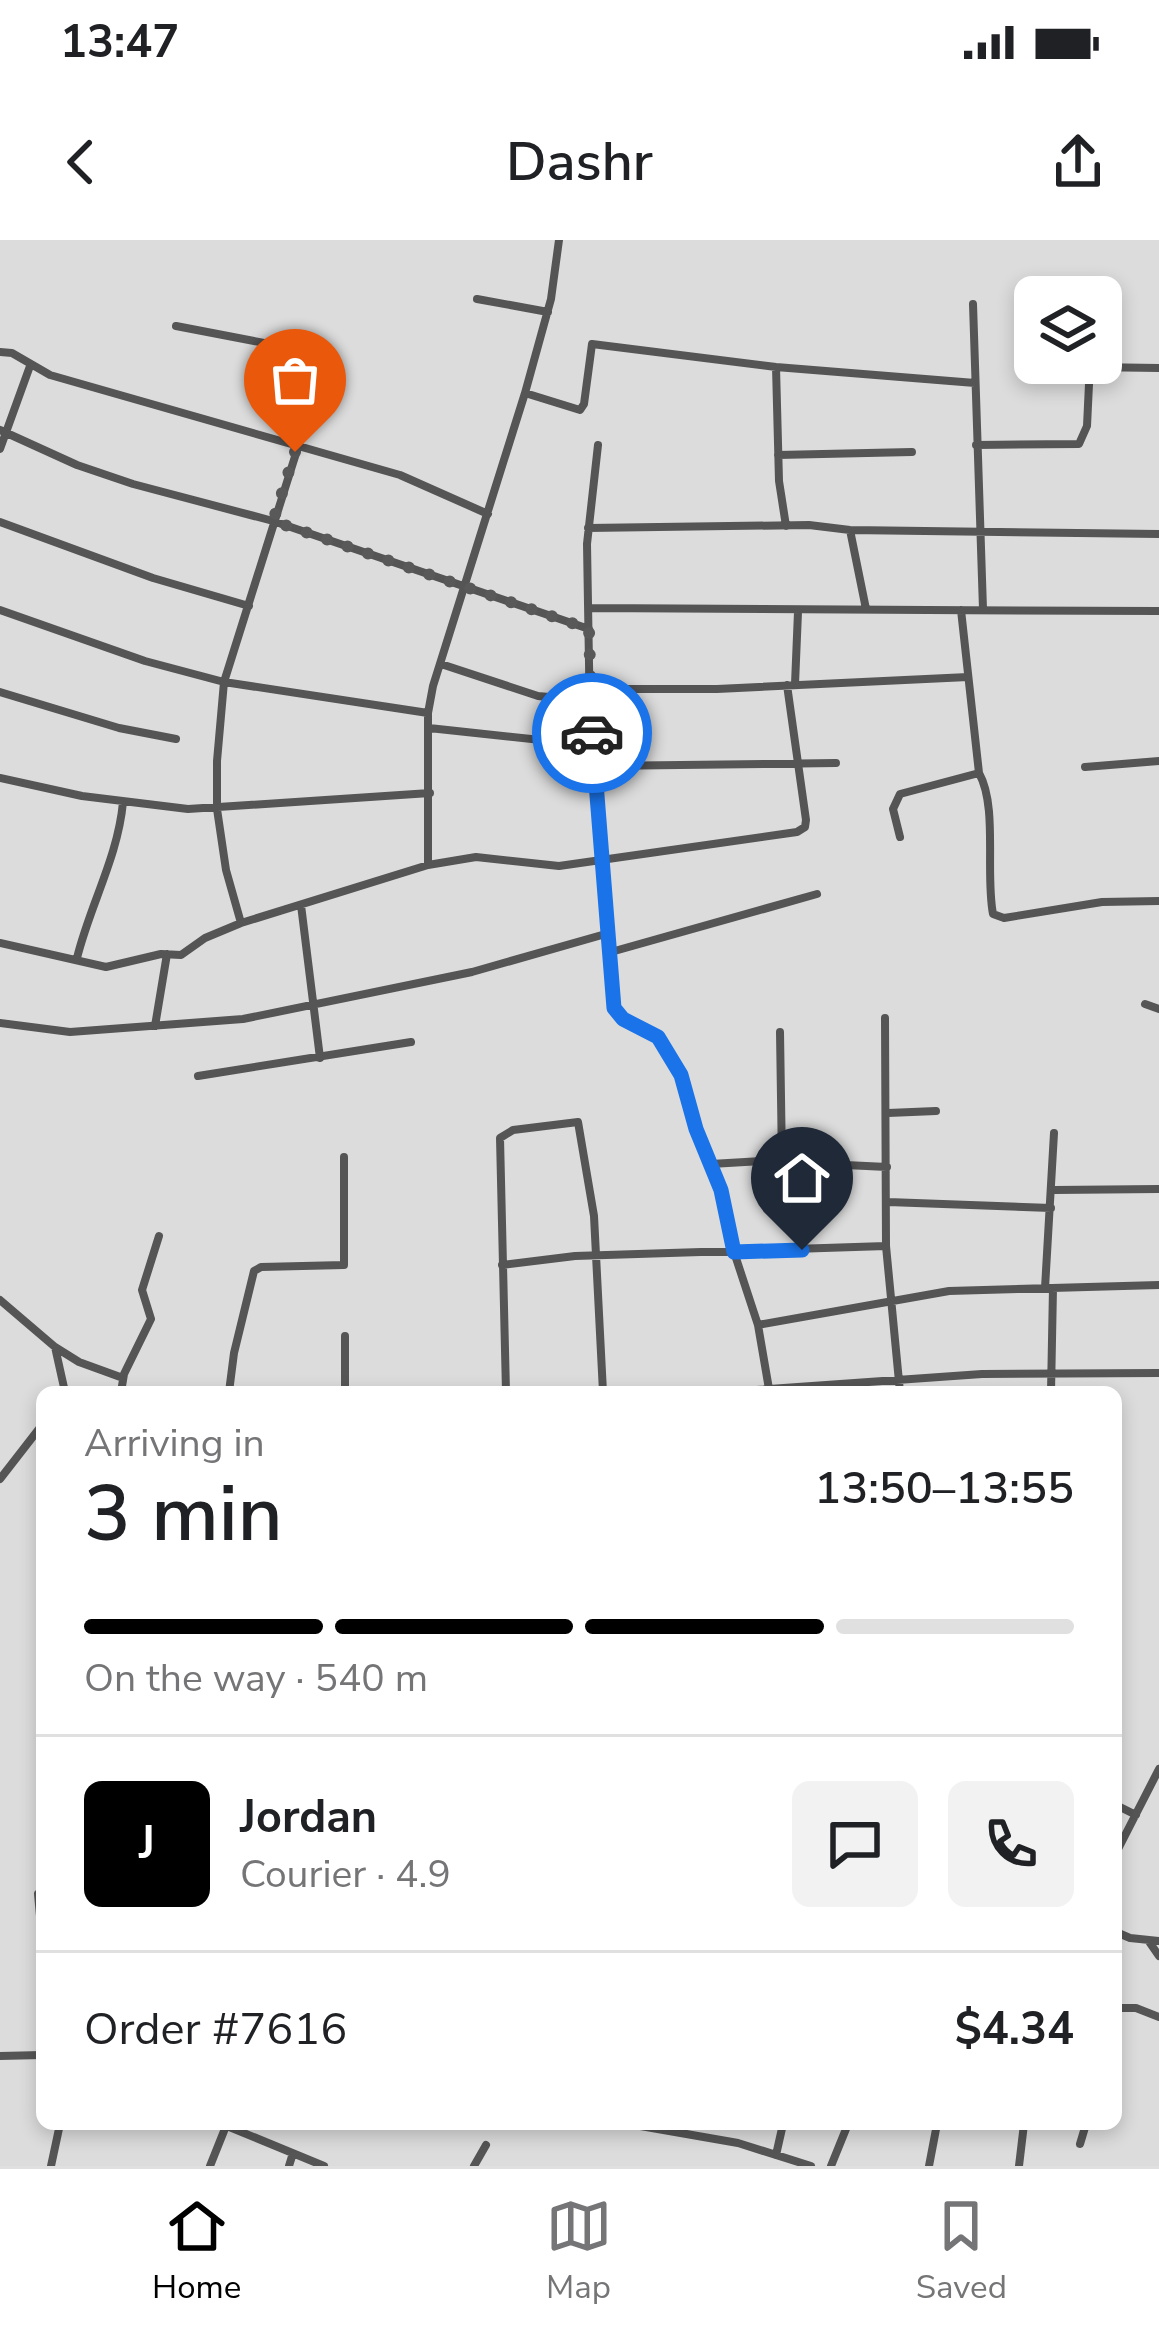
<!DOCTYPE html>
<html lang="en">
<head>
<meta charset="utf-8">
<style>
  :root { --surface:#fff; --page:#f2f2f2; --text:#202124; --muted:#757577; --line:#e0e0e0; --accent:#000 }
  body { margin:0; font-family:"Nunito Sans",sans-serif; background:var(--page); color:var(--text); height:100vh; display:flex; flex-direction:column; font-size:45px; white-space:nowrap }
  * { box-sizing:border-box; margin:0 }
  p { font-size:39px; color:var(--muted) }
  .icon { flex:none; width:66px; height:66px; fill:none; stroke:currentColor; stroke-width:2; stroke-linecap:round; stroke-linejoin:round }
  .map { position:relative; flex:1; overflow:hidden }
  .side { position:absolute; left:36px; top:1146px; width:1086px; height:744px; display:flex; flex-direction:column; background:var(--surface); border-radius:18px; box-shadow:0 6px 18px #0003 }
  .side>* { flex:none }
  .buttons { position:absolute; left:1014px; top:36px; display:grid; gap:24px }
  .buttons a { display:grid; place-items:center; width:108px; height:108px; border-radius:18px; background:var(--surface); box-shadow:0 6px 18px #0003; font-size:60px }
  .pin { position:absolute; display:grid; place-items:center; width:102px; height:102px; color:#fff; margin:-123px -51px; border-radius:50% 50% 50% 0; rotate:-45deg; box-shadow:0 0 12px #0007 }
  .pin .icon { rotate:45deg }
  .courier { position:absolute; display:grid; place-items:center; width:120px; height:120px; margin:-60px; border:9px solid #1a73e8; border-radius:50%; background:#fff; color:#222; box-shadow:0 3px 15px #0007 }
  .overview em { font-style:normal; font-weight:600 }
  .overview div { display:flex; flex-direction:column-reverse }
  .overview { display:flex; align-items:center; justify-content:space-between; height:204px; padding:0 48px }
  h1 { font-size:78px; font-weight:600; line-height:90px }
  .bar { display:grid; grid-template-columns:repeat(4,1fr); gap:18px 12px; align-content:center; height:144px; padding:0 48px }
  .bar i { height:15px; border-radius:9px; background:var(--line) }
  .bar .on { background:var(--accent) }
  .bar p { grid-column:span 4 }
  .line { display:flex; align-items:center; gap:30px; padding:0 48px; border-top:3px solid var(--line) }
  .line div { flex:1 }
  .round { display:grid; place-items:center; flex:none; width:126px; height:126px; border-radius:18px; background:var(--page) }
  .status { display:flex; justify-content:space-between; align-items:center; height:84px; padding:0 60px; background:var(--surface); direction:ltr }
  .status svg { height:33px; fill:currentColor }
  header { display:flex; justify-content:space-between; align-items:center; height:156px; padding:0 48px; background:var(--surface); font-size:54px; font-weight:600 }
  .menu { display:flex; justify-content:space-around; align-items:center; height:168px; border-top:3px solid var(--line); background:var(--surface); font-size:33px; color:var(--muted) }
  .menu a { display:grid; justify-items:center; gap:6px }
  .menu .on { color:var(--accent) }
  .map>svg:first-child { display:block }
  .green { fill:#dcdcdc; fill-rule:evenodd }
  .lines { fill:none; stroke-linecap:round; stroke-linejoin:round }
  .street { stroke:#555; stroke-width:8 }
  .done { stroke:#595959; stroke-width:12; stroke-dasharray:0 21.6 }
  .route { stroke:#1a73e8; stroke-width:15 }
</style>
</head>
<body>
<div class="status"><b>13:47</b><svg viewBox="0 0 49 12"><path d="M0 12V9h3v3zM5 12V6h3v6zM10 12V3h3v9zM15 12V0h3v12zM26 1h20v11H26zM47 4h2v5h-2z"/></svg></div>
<header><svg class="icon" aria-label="back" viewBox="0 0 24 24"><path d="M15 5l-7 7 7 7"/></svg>Dashr<svg class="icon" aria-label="share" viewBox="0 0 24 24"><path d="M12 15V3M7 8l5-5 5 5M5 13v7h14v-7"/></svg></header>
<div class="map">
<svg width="1159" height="1926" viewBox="0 0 1159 1926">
  <rect width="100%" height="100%" fill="#fff"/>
  <path class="green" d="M0,0H1159V1926H0ZM1035,57H1101V123H1035ZM42,1152H1116V1884H42Z"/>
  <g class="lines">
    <path class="street" d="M477,59L548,72
      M973,64L983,369
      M176,86L327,115L224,442L217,521V569L226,630L241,683
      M0,112L12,113L50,135L400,235L488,274
      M776,127L779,241L786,286
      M1090,127L1159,128
      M525,153L580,170L584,164L592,104L776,127L975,143
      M0,190L77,225L133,244L273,281L589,389
      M598,205L587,304L590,483L597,526L611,759L623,779L658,797L681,835L696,889L721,950L734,1012L758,1085L769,1149
      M976,205L1079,204L1087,186L1090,123
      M0,209L30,126
      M778,215L912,212
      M0,282L153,338L249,366
      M588,288L809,285L850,290L1159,294
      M850,290L866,369
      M589,368C779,370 969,370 1159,371
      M0,370L145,421L224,442L428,473
      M961,370L979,533C998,567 985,633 993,674L1004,678L1102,662L1159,661
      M441,424L538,456L590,461
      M795,444L798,372
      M591,449H717L968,437
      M0,452L119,488L176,499
      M429,488L569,503L597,526L836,523
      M569,503L589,484
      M1085,527L1159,521
      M0,538L82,556L188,569L430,553
      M900,597L893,569L900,554L979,533
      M428,625V473L433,446L525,153L551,59L559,0
      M301,665L320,818
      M0,703L106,727L161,714L181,715L205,698L241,683L428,625L476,617L559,626L797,592L805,587L806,580L787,445
      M611,712L817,654
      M77,718C90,665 118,617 123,562
      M1145,764L1159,769
      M885,778L886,1006L900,1152
      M0,783L70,792L243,779L472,732L609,693
      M155,786L167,714
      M780,792L782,923
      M198,836L411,802
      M888,873L936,871
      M711,924L762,921L887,927
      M1054,950L1159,949
      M888,962L1051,968
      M502,1025L575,1016L886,1006
      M1045,1048L1054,893
      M0,1060L55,1107L65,1152
      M758,1085L949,1051L1159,1045
      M345,1096V1152
      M55,1107L79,1122L123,1138
      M121,1152L124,1134L151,1079L142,1050L159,996
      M229,1152L234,1113L254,1031L261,1027L344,1025V917
      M506,1152L500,898L513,890L578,882L594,976L603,1152
      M728,1152L982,1134L1159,1133
      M1051,1152L1053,1048
      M0,1239L42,1185
      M1116,1565L1136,1575
      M1116,1613L1159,1529
      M38,1654L42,1698
      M1116,1692L1130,1698L1159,1701
      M1150,1703L1159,1716
      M1116,1768H1136L1159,1777
      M1116,1773V1793
      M0,1816L42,1815
      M222,1884L324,1926
      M629,1884L738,1903L811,1926
      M1080,1904L1086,1884
      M776,1915L783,1884
      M51,1926L60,1884
      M210,1926L226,1886
      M289,1926L293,1913
      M474,1926L486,1905
      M831,1926L848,1884
      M929,1926L937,1884
      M1019,1926L1024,1884"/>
  </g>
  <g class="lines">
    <path class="done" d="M295,212L273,281L589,389L592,493"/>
    <path class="route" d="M592,493L614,768L623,779L658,797L681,835L696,889L721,950L734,1012L802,1010"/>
  </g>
</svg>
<div class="buttons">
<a><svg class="icon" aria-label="layers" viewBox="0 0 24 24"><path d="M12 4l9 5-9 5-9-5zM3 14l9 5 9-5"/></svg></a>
</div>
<div class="pin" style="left:295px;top:212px;background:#ea580c"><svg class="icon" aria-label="bag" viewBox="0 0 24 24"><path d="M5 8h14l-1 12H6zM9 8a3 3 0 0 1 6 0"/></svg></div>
<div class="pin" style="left:802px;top:1010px;background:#1f2937"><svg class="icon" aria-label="home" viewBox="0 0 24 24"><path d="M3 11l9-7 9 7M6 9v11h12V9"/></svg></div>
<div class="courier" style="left:592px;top:493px"><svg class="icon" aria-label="car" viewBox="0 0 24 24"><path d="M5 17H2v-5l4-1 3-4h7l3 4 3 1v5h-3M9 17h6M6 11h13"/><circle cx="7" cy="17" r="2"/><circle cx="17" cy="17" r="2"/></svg></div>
<section class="side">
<div class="overview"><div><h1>3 min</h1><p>Arriving in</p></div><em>13:50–13:55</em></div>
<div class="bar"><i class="on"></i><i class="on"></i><i class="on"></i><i></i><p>On the way · 540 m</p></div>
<div class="line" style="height:216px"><b class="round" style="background:var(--accent);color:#fff">J</b><div><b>Jordan</b><p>Courier · 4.9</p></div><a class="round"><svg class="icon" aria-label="chat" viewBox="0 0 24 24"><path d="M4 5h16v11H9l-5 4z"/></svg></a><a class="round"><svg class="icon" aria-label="phone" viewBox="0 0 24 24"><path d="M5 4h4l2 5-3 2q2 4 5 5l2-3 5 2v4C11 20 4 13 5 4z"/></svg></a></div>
<div class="line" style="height:156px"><div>Order #7616</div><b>$4.34</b></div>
</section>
</div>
<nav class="menu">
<a class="on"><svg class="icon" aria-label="home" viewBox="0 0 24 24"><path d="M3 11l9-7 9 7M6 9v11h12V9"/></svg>Home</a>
<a><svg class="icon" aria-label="map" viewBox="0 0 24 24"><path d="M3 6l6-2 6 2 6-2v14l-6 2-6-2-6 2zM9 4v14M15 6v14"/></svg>Map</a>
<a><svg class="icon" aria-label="saved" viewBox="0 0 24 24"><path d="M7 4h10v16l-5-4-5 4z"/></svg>Saved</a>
</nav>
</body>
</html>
